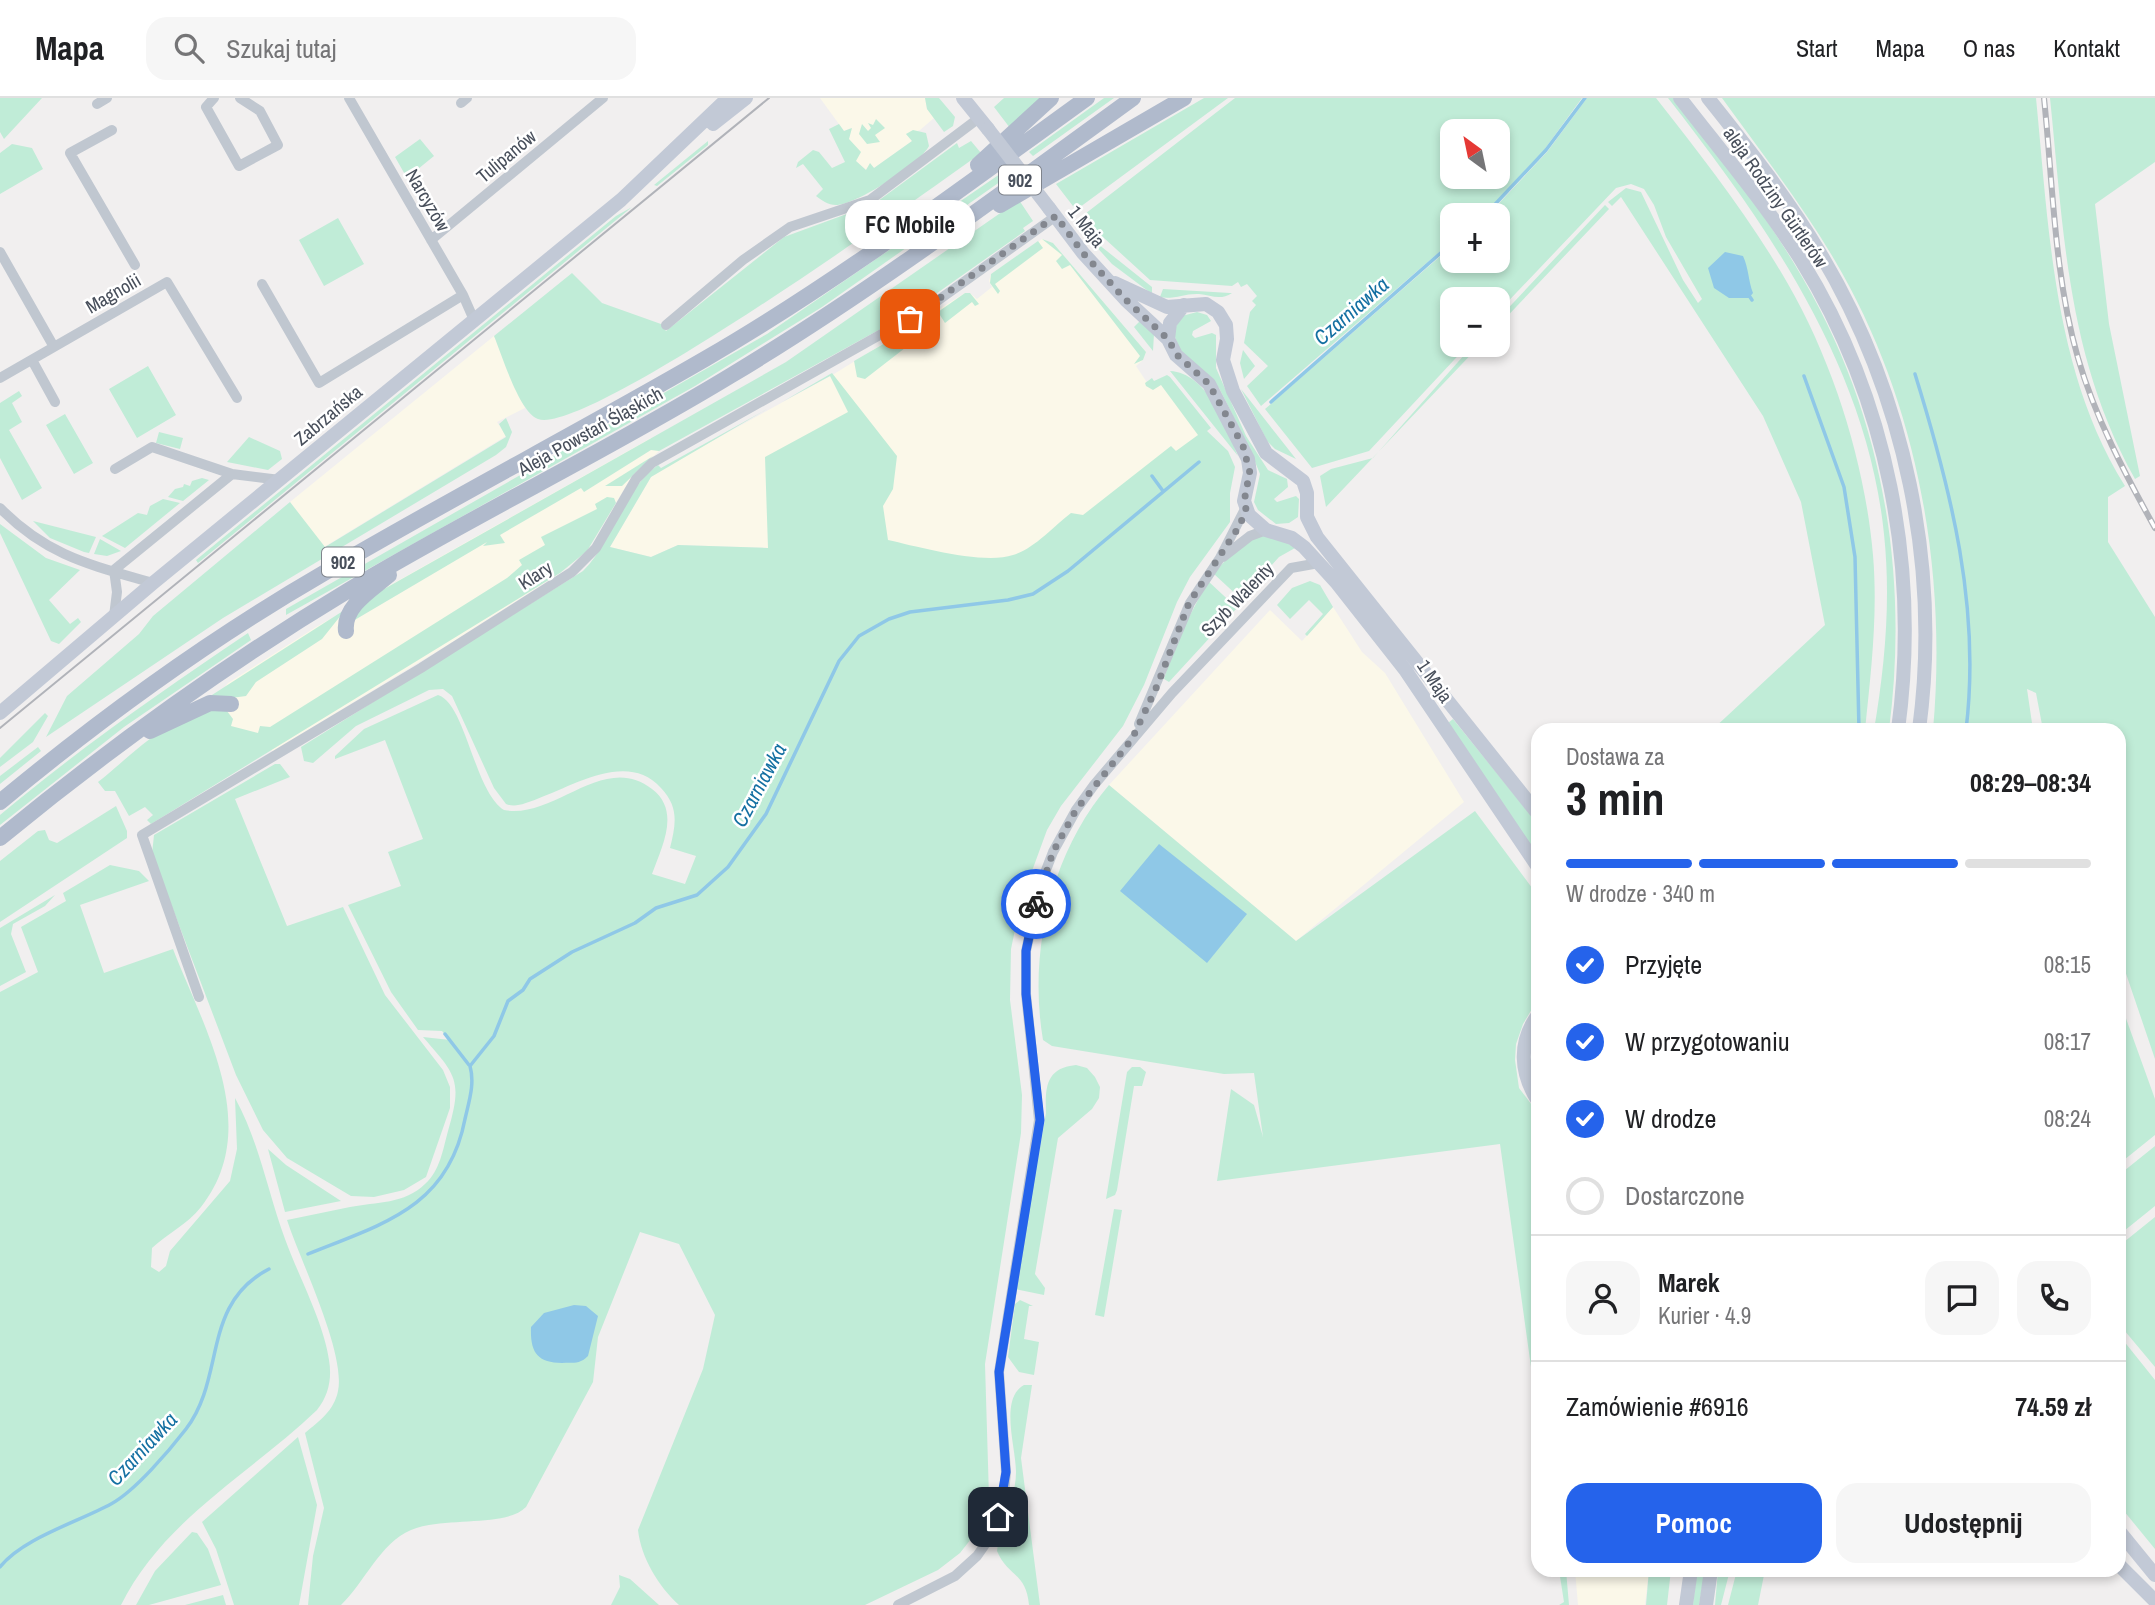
<!DOCTYPE html>
<html lang="pl">
<head>
<meta charset="utf-8">
<style>
  :root { --surface:#fff; --page:#f6f6f6; --text:#202124; --muted:#757577; --line:#e0e0e0; --accent:#2563eb }
  body { margin:0; font-family:"Archivo Narrow",sans-serif; background:var(--page); color:var(--text); height:100vh; display:flex; flex-direction:column; font-size:26px; white-space:nowrap }
  * { box-sizing:border-box; margin:0 }
  p { font-size:23px; color:var(--muted) }
  .icon { flex:none; width:38px; height:38px; fill:none; stroke:currentColor; stroke-width:2; stroke-linecap:round; stroke-linejoin:round }
  .map { position:relative; flex:1; overflow:hidden }
  .sheet { position:absolute; left:1531px; top:625px; width:595px; height:854px; display:flex; flex-direction:column; background:var(--surface); border-radius:21px; box-shadow:0 4px 10px #0003 }
  .sheet>* { flex:none }
  .needle { width:46px; rotate:327deg }
  .controls { position:absolute; left:1440px; top:21px; display:grid; gap:14px }
  .controls a { display:grid; place-items:center; width:70px; height:70px; border-radius:14px; background:var(--surface); box-shadow:0 4px 10px #0003; font-size:35px }
  .pin { position:absolute; display:grid; place-items:center; width:60px; height:60px; color:#fff; margin:-30px; border-radius:14px; box-shadow:0 4px 10px #0006 }
  .courier { position:absolute; display:grid; place-items:center; width:70px; height:70px; margin:-35px; border:5px solid #2563eb; border-radius:50%; background:#fff; color:#222; box-shadow:0 2px 9px #0007 }
  .bubble { position:absolute; height:49px; border-radius:21px; background:var(--surface); box-shadow:0 4px 10px #0003; font-size:23px; font-weight:700; line-height:49px; text-align:center }
  .summary em { font-style:normal; font-weight:700 }
  .summary div { display:flex; flex-direction:column-reverse }
  .summary { display:flex; align-items:center; justify-content:space-between; height:119px; padding:0 35px }
  h1 { font-size:46px; font-weight:700; line-height:52px }
  .bar { display:grid; grid-template-columns:repeat(4,1fr); gap:10px 7px; align-content:center; height:84px; padding:0 35px }
  .bar i { height:9px; border-radius:5px; background:var(--line) }
  .bar .on { background:var(--accent) }
  .bar p { grid-column:span 4 }
  .line { display:flex; align-items:center; gap:18px; padding:0 35px; border-top:2px solid var(--line) }
  .line div { flex:1 }
  .round { display:grid; place-items:center; flex:none; width:74px; height:74px; border-radius:21px; background:var(--page) }
  ol { padding:0 35px; list-style:none }
  li { display:flex; align-items:center; gap:21px; height:77px }
  li p { margin-inline-start:auto }
  li .icon { padding:7px; border-radius:50%; background:var(--accent); color:#fff; stroke-width:4 }
  li:last-child { color:var(--muted) }
  li i { width:38px; height:38px; border:4px solid var(--line); border-radius:50% }
  .primary-button { display:flex; gap:14px; margin-top:auto; padding:14px 35px }
  .primary-button a { flex:1; height:80px; border-radius:21px; background:var(--accent); color:#fff; font-size:28px; font-weight:700; line-height:80px; text-align:center }
  .primary-button a+a { background:var(--page); color:var(--text) }
  header { display:flex; align-items:center; gap:42px; box-sizing:border-box; height:98px; padding:0 35px; background:var(--surface); border-bottom:2px solid var(--line) }
  header strong { font-size:33px }
  nav { display:flex; gap:38px; margin-inline-start:auto; font-size:24px }
  .search { width:490px; height:63px; background:var(--page); display:flex; align-items:center; gap:18px; box-sizing:border-box; padding:0 24px; border-radius:21px; color:var(--muted); font-size:26px }
  .map>svg:first-child { display:block }
  .commercial { fill:#fbf8e9 }
  .green { fill:#c0ecd7; fill-rule:evenodd }
  .water { fill:#8fc8e7 }
  .lines { fill:none; stroke-linecap:round; stroke-linejoin:round }
  .stream { stroke:#8fc8e7; stroke-width:3.5 }
  .street { stroke:#c0c7d0; stroke-width:10 }
  .secondary { stroke:#c2c9d6; stroke-width:14 }
  .primary { stroke:#b0bacc; stroke-width:16 }
  .tram { stroke:#b1b3b9; stroke-width:2 }
  .rail-casing { stroke:#b1b3b9; stroke-width:6 }
  .rail { stroke:#fff; stroke-width:3.5; stroke-dasharray:10; stroke-linecap:butt }
  .secondary-bridge { stroke:#c2c9d6; stroke-width:14 }
  .done { stroke:#83878f; stroke-width:7; stroke-dasharray:0 12.6 }
  .route { stroke:#2563eb; stroke-width:9 }
  .labels { text-anchor:middle; dominant-baseline:central; stroke-width:5; stroke-linejoin:round; paint-order:stroke }
  .shield { fill:#fff; stroke:#7f848c; stroke-width:2 }
  .shield-label { font-size:18px; font-weight:bold; fill:#484f5b }
  .street-label { font-size:19px; fill:#484f5b; stroke:#fff }
  .water-label { font-size:21px; font-style:italic; fill:#1470a2; stroke:#fff }
</style>
</head>
<body>
<header>
<strong>Mapa</strong>
<div class="search"><svg class="icon" aria-label="search" viewBox="0 0 24 24"><circle cx="10" cy="10" r="6"/><path d="M15 15l6 6"/></svg>Szukaj tutaj</div>
<nav><a>Start</a><a>Mapa</a><a>O nas</a><a>Kontakt</a></nav>
</header>
<div class="map">
<svg width="2155" height="1507" viewBox="0 0 2155 1507">
  <rect width="100%" height="100%" fill="#f1efef"/>
  <path class="commercial" d="M820,0H925L927,11L934,20L920,32L906,36L912,43L874,70L870,66L866,72L856,63L849,41L851,30L844,33Z
    M1042,141L1053,145L1146,254L1143,262L1136,268L1150,289L1160,283L1206,333L1031,464L914,455L769,435L768,450L678,447L651,459L610,449L651,379L661,371L834,276L965,195H970L977,201L992,189L989,183L991,176Z
    M494,238L525,310L497,324L506,338L324,449L290,404Z
    M651,340L659,353L632,378L587,453L560,475L449,546L273,653L202,614L228,585L316,529Z
    M1333,509L1362,554L1385,575L1464,704L1296,843L1109,687L1270,512L1302,543Z
    M1575,1472H1649L1645,1507H1578Z"/>
  <path class="green" d="M0,0H42L4,41L0,34Z
    M925,0H939L955,19L953,28L944,34L927,11Z
    M1004,0H1043L1010,30L994,9Z
    M1104,0H1114L1033,58L1029,54Z
    M1204,0H1228L1076,112L1056,86Z
    M1235,0H1582L1544,52L1488,112L1482,117H1452V143L1261,308L1247,288L1268,268L1244,245L1250,214L1256,207L1252,203L1257,198L1247,186L1241,189L1238,184L1232,188L1150,182L1081,119ZM1452,33H1498V79H1452Z
    M1587,0H1656C1703,60 1750,120 1788,186C1834,266 1865,366 1873,457C1878,516 1871,574 1865,632H1712L1825,527L1801,404L1763,318L1621,99L1612,108L1608,104L1626,90L1641,94L1683,182L1698,205L1702,201L1666,139L1654,107L1644,91L1631,86L1616,90L1498,214V201H1452V247H1468L1369,353L1312,370L1265,311L1452,148V163H1498V117H1488L1547,54Z
    M1668,0H1673C1716,53 1760,108 1795,167C1881,308 1910,470 1889,632H1874C1885,567 1891,502 1884,436C1867,269 1768,128 1668,0Z
    M1722,0H2036C2049,130 2053,273 2125,388L2108,399V444L2155,519V961L2119,855V632H2043L2036,595L2027,591L2033,632H1933C1947,477 1919,312 1842,175C1808,114 1763,57 1722,0Z
    M2050,0H2155V64L2095,106L2109,226L2140,378L2135,381C2067,259 2064,136 2050,0Z
    M876,21L885,30L875,37L880,44L867,46L859,36L862,26L868,33L871,30L868,25L873,27Z
    M839,26L844,33L852,30L849,41L861,54L856,63L866,72L870,65L874,70L912,43L906,36L913,32L926,35L929,48C920,66 856,107 836,107C828,107 821,102 816,98L823,91L803,66L796,70L798,64L813,52L819,54L832,70L845,64L829,31Z
    M420,41L434,58L407,80L395,59Z
    M708,43V47L657,88L654,87Z
    M971,43L981,55C926,95 586,339 538,321C519,314 502,257 494,238L572,175L602,205L661,226L666,233L784,139L874,106L957,45L959,50Z
    M12,46L32,50L43,71L0,96V55Z
    M1000,76L1004,81L822,209L695,288L286,517V511L767,236Z
    M1019,102L1033,123L1023,130L1025,133L906,217L659,353L651,352L584,394L581,390L500,437L505,445L483,448L487,444L353,523L354,516L377,495L786,264Z
    M1605,107L1609,111L1498,228V221Z
    M632,109L198,465L196,462L616,118Z
    M338,120L364,166L324,188L299,142Z
    M1083,134L1152,189V196L1112,166Z
    M1042,141L1053,145L1146,254L1143,262L1134,266L1140,258L1070,167L1062,171L1056,163L1062,157Z
    M1038,143L1043,150L995,186L1000,193L998,196L990,185L991,176Z
    M1163,191L1230,195H1232C1220,203 1211,197 1199,196C1185,195 1173,202 1160,199Z
    M965,195H970L979,206L975,208L972,204L945,225L938,214Z
    M1197,214L1207,217L1211,223L1193,233L1192,237L1195,240L1212,235L1216,237V270L1246,338L1268,372L1287,381L1288,389L1274,401L1277,404L1296,398L1299,401L1298,419L1289,425L1276,426L1258,412L1254,404L1260,376L1249,349L1219,290L1182,257L1173,234L1182,218Z
    M930,219L940,231L932,237L925,230L914,239V243L865,281L857,279L854,263Z
    M1142,221L1154,236L1153,253L1134,229Z
    M1473,247H1480L1326,409L1320,378L1331,371L1373,360Z
    M1243,252L1255,268L1244,281L1240,265Z
    M148,268L176,317L137,340L109,291Z
    M1170,273C1207,275 1226,327 1238,358Z
    M832,275L897,358L893,391L883,408L888,442C919,449 984,467 1013,457C1034,451 1054,428 1071,415L1083,417L1171,348L1176,353L1198,337L1161,287L1153,292L1146,288L1145,285L1152,280L1154,283L1167,277L1170,279L1211,330L1207,333L1228,353L1235,369L1230,395V424L1190,479L1177,504L1144,587L1123,628L1061,708L1047,732L1021,803L1011,851L1010,902L1022,997L1021,1035L985,1266L989,1399L971,1441L960,1455L938,1472L865,1507H679C659,1489 641,1460 638,1432L703,1271L715,1217L679,1146L640,1134L598,1239L593,1284L526,1409C506,1430 444,1418 411,1432C380,1445 365,1484 341,1507H308L313,1458L324,1410L305,1335C319,1323 334,1313 338,1293C346,1255 300,1162 287,1122C308,1118 329,1113 350,1109C376,1104 405,1106 425,1086C440,1073 443,1051 448,1033C463,982 456,977 423,939L450,942L442,933L418,932L391,894L348,807L401,788L388,754L423,741L385,642L335,661V658L364,631L438,597C466,606 474,693 504,712C554,722 604,653 652,691C681,713 662,748 652,776L685,786L696,758L670,750C676,726 679,709 661,690C628,653 575,687 537,701C526,705 516,710 506,706L494,690L452,598L443,591L429,592L356,628L313,665L304,663L301,649L583,473C614,442 623,392 658,367L661,370L767,311L651,379L610,449L651,459L678,447L768,450L765,359L848,314L830,278L782,304Z
    M1241,291L1296,361L1275,351L1267,343Z
    M19,293L22,298L12,305L22,324L9,332L42,390L22,402L0,360V305Z
    M65,316L93,365L74,376L46,327Z
    M506,320L512,334L506,349L496,357L223,520L46,639L67,598L139,536L153,518L290,404L325,449L506,339L499,326Z
    M159,334L183,340L180,351L156,345Z
    M249,339L280,353L282,361L268,372L227,364Z
    M653,358L622,388H605Z
    M202,380L209,382L183,403L168,399L175,391L183,389L184,386L190,388L192,383Z
    M607,399L614,400L616,405L587,453L560,475L151,726L147,722L153,717L145,709L129,718L115,693H105L98,684C134,656 178,606 227,613L233,621L231,628L258,635L260,628L270,629L507,480L522,467L519,462L545,447L541,439L597,411L595,406Z
    M163,401L180,405L125,450L102,438L138,415L147,417L150,408Z
    M33,423L96,439L89,455L84,454L50,440Z
    M0,426L46,460L80,472L49,502L70,526L78,520L81,524L59,546L51,543L0,435Z
    M1264,437L1289,445L1295,450L1279,459L1241,501L1214,476C1226,460 1245,441 1264,437Z
    M100,441L121,453L107,458L94,456Z
    M1208,483L1237,510L1169,584L1164,581C1174,546 1191,515 1208,483Z
    M1310,483L1320,487L1333,509L1307,538L1305,536L1323,516L1309,502L1290,521L1277,507L1292,490Z
    M346,511L322,541L256,584L246,598L201,604Z
    M248,535L251,542L124,629L0,727V717C79,651 163,592 248,535Z
    M45,615L48,618L33,644L0,669V660Z
    M1453,621L1538,726V758L1448,625Z
    M38,649L41,653L0,686V678Z
    M275,666H280L290,679L235,701L287,828L343,809L385,897L443,972L450,989V1010L426,1079L404,1092L374,1099L351,1098L287,1060L263,1032L236,977L152,756L154,737Z
    M1109,687L1296,843L1475,713L1538,798V901L1523,926L1516,946L1515,962L1519,990L1538,1015V1268L1531,1269L1500,1046L1217,1083L1231,991L1254,1007L1263,1039L1254,975L1224,976L1052,948L1043,942C1028,854 1051,755 1109,687ZM1159,747L1246,816L1207,864Z
    M116,708L127,733V740L0,824V763L38,733L45,732L49,742L57,745Z
    M110,767L139,773L149,783L80,807L104,875L173,851C203,929 264,1029 201,1109C188,1126 168,1135 152,1150L151,1169L159,1174L166,1168L170,1153L230,1083L237,1051L235,1000C259,1043 268,1095 285,1141C298,1177 324,1225 329,1262C332,1280 329,1297 317,1312C250,1376 164,1421 121,1507H0V894L38,874L21,829L66,803L63,795Z
    M55,797L45,808L13,826L11,836L26,874L0,888V830Z
    M2119,901L2155,1001V1037L2119,1066Z
    M1076,967L1087,970L1095,979L1100,989L1099,1000L1092,1011L1058,1040L1035,1176L1045,1190L1044,1197L1015,1191L1046,1015C1045,989 1046,970 1076,967Z
    M1132,969H1140L1146,974L1142,988H1134L1117,1092L1115,1097L1106,1101L1127,974Z
    M2155,1048V1108L2119,1137V1077Z
    M268,1051L286,1067L341,1103L285,1114Z
    M1114,1111L1122,1112L1104,1219L1095,1217Z
    M2155,1119V1269L2119,1226V1148Z
    M1020,1202L1033,1208H1029L1024,1241L1039,1244L1034,1277L1019,1274L1008,1259L1015,1206Z
    M2119,1237L2155,1282V1451L2119,1407Z
    M1024,1287H1032L1021,1360L1040,1507H1029C1026,1474 1007,1478 997,1453C1000,1426 1016,1401 1016,1374C1016,1349 999,1301 1024,1287Z
    M298,1339L317,1407L299,1507H234L216,1451L202,1424Z
    M192,1434L197,1435L208,1451L221,1487L149,1507H136L155,1473Z
    M1559,1472H1566L1569,1507H1559L1564,1504Z
    M1649,1472H1671L1667,1507H1646Z
    M1697,1472H1705L1699,1507H1693Z
    M1718,1472H1730L1721,1507H1715Z
    M1737,1472H1765L1758,1507H1728Z
    M619,1477L630,1481L659,1507H611L620,1489Z
    M223,1497L226,1507H185Z"/>
  <path class="water" d="M1725,154L1743,158C1749,171 1748,182 1753,195L1749,200H1729L1714,190L1708,170Z
    M1159,746L1247,816L1207,865L1120,793Z
    M574,1207L586,1208L598,1218L588,1258C579,1267 573,1264 562,1265C537,1265 530,1254 531,1229L544,1215Z"/>
  <g class="lines">
    <path class="stream" d="M1485,117L1546,52L1585,0
      M1750,199L1752,202
      M1915,276C1951,392 1981,510 1966,632
      M1804,278L1844,389L1855,459L1859,632
      M1271,304L1452,145
      M1152,378L1163,393
      M445,936L469,967
      M308,1156C382,1126 448,1110 465,1021C469,1003 475,986 470,968L494,938L508,903L523,892L530,881L572,854L635,825L656,810L697,797L728,769L766,716L839,563L859,538L889,521L910,514L1008,502L1033,496L1068,473L1199,364
      M0,1469C23,1440 78,1424 111,1406C135,1393 169,1353 186,1331C226,1279 201,1206 269,1171"/>
    <path class="street" d="M214,0L206,9L239,68L278,47L260,13L240,0
      M349,0L463,197L474,222
      M461,5L467,0
      M97,6L107,0
      M112,32L70,55L135,167
      M431,142L603,0
      M0,154L54,249
      M262,186L319,285L463,197
      M666,227L743,162L790,129L870,102L979,20
      M32,262L55,304
      M0,280L167,184L237,300
      M115,371L152,349L232,376
      M0,410C47,458 91,467 153,485
      M1223,459L1250,438L1266,432
      M114,472L232,376L280,382
      M114,472L117,494L114,518
      M1139,626L1190,505L1220,460L1246,409
      M199,899L142,737L421,570L572,474L596,450L636,381L652,365L926,211L1056,118
      M898,1507L955,1478L977,1458L991,1438L1004,1396L1006,1374L999,1274L1039,1022L1026,896V853L1041,785L1053,754L1076,712L1094,687L1172,595L1291,470L1319,465"/>
    <path class="secondary" d="M963,0L988,31
      M1680,0C1721,53 1765,105 1801,162C1888,302 1920,470 1898,632
      M1708,0C1748,50 1788,101 1820,155C1905,297 1941,469 1919,632
      M713,26L746,0
      M1049,110L1083,155L1126,202L1168,241L1176,257L1209,286L1248,361L1250,375L1244,403L1249,417L1266,432L1292,440L1304,449L1336,484L1406,573L1538,769
      M1115,185L1167,209L1206,206L1218,214L1226,227L1227,241L1223,262L1233,293L1266,355L1303,383L1307,395V419L1317,439L1538,716
      M1168,241L1170,225L1184,207
      M0,615L153,485L621,102L728,0
      M1538,917C1518,944 1520,975 1538,1003
      M2119,1433L2155,1477
      M2119,1467L2155,1503
      M1686,1507L1691,1472
      M1706,1507L1711,1472"/>
    <path class="primary" d="M978,67L1051,0
      M1000,107L1184,0
      M346,533C343,508 373,491 389,477
      M150,633L210,605L231,606
      M0,704C101,620 210,541 324,475C450,401 579,334 705,261C838,184 962,90 1087,0
      M0,740C111,649 226,566 349,492C474,417 605,354 730,278C870,194 1001,96 1133,0"/>
    <path class="tram" d="M0,630L769,0"/>
    <g class="rail-casing">
      <path id="rail" d="M2044,0C2053,86 2054,177 2078,260C2095,319 2125,376 2155,430"/>
    </g>
    <use href="#rail" class="rail"/>
    <path class="secondary-bridge" d="M988,31L1049,110"/>
  </g>
  <g class="lines">
    <path class="done" d="M910,221L1056,118L1083,155L1126,202L1168,241L1177,257L1209,286L1243,348L1250,375L1245,396L1246,410L1240,427L1189,505L1157,588L1132,641L1076,712L1053,754L1036,806"/>
    <path class="route" d="M998,1419L1006,1374L999,1274L1040,1022L1026,896V853L1036,806"/>
  </g>
  <g class="labels">
    <g class="shield">
      <rect x="999" y="67.5" width="42" height="29" rx="5"/>
      <rect x="322" y="449.5" width="42" height="29" rx="5"/>
    </g>
    <g class="shield-label">
      <text x="1020" y="82">902</text>
      <text x="343" y="464">902</text>
    </g>
    <g class="street-label">
      <text transform="translate(506 58) rotate(-40)">Tulipanów</text>
      <text transform="translate(1776 99) rotate(55)">aleja Rodziny Gürtlerów</text>
      <text transform="translate(428 102) rotate(60)">Narcyzów</text>
      <text transform="translate(1087 128) rotate(52)">1 Maja</text>
      <text transform="translate(113 195) rotate(-30)">Magnolii</text>
      <text transform="translate(328 317) rotate(-40)">Zabrzańska</text>
      <text transform="translate(590 333) rotate(-29)">Aleja Powstań Śląskich</text>
      <text transform="translate(535 477) rotate(-33)">Klary</text>
      <text transform="translate(1237 501) rotate(-46)">Szyb Walenty</text>
      <text transform="translate(1435 583) rotate(56)">1 Maja</text>
    </g>
    <g class="water-label">
      <text transform="translate(1351 213) rotate(-41)">Czarniawka</text>
      <text transform="translate(759 687) rotate(-62)">Czarniawka</text>
      <text transform="translate(142 1351) rotate(-47)">Czarniawka</text>
    </g>
  </g>
</svg>
<div class="controls">
<a><svg class="needle" viewBox="-14 -14 28 28"><path d="M0-13l5 13h-10z" fill="#e53935"/><path d="M0 13l5-13h-10z" fill="#757577"/></svg></a>
<a>+</a>
<a>−</a>
</div>
<div class="pin" style="left:910px;top:221px;background:#ea580c"><svg class="icon" aria-label="bag" viewBox="0 0 24 24"><path d="M5 8h14l-1 12H6zM9 8a3 3 0 0 1 6 0"/></svg></div>
<div class="pin" style="left:998px;top:1419px;background:#1f2937"><svg class="icon" aria-label="home" viewBox="0 0 24 24"><path d="M3 11l9-7 9 7M6 9v11h12V9"/></svg></div>
<div class="courier" style="left:1036px;top:806px"><svg class="icon" aria-label="bike" viewBox="0 0 24 24"><circle cx="6" cy="16" r="4"/><circle cx="18" cy="16" r="4"/><path d="M6 16l4-8h5l3 8M10 8l3 8H6M13 5h3"/></svg></div>
<div class="bubble" style="left:845px;top:102px;width:130px">FC Mobile</div>
<section class="sheet">
<div class="summary"><div><h1>3 min</h1><p>Dostawa za</p></div><em>08:29–08:34</em></div>
<div class="bar"><i class="on"></i><i class="on"></i><i class="on"></i><i></i><p>W drodze · 340 m</p></div>
<ol>
<li><svg class="icon" aria-label="check" viewBox="0 0 24 24"><path d="M5 12l5 5 9-10"/></svg>Przyjęte<p>08:15</p></li>
<li><svg class="icon" aria-label="check" viewBox="0 0 24 24"><path d="M5 12l5 5 9-10"/></svg>W przygotowaniu<p>08:17</p></li>
<li><svg class="icon" aria-label="check" viewBox="0 0 24 24"><path d="M5 12l5 5 9-10"/></svg>W drodze<p>08:24</p></li>
<li><i></i>Dostarczone</li>
</ol>
<div class="line" style="height:126px"><a class="round"><svg class="icon" aria-label="person" viewBox="0 0 24 24"><circle cx="12" cy="8" r="4"/><path d="M4 21q1-7 8-7t8 7"/></svg></a><div><b>Marek</b><p>Kurier · 4.9</p></div><a class="round"><svg class="icon" aria-label="chat" viewBox="0 0 24 24"><path d="M4 5h16v11H9l-5 4z"/></svg></a><a class="round"><svg class="icon" aria-label="phone" viewBox="0 0 24 24"><path d="M5 4h4l2 5-3 2q2 4 5 5l2-3 5 2v4C11 20 4 13 5 4z"/></svg></a></div>
<div class="line" style="height:91px"><div>Zamówienie #6916</div><b>74.59 zł</b></div>
<div class="primary-button"><a>Pomoc</a><a>Udostępnij</a></div>
</section>
</div>
</body>
</html>
